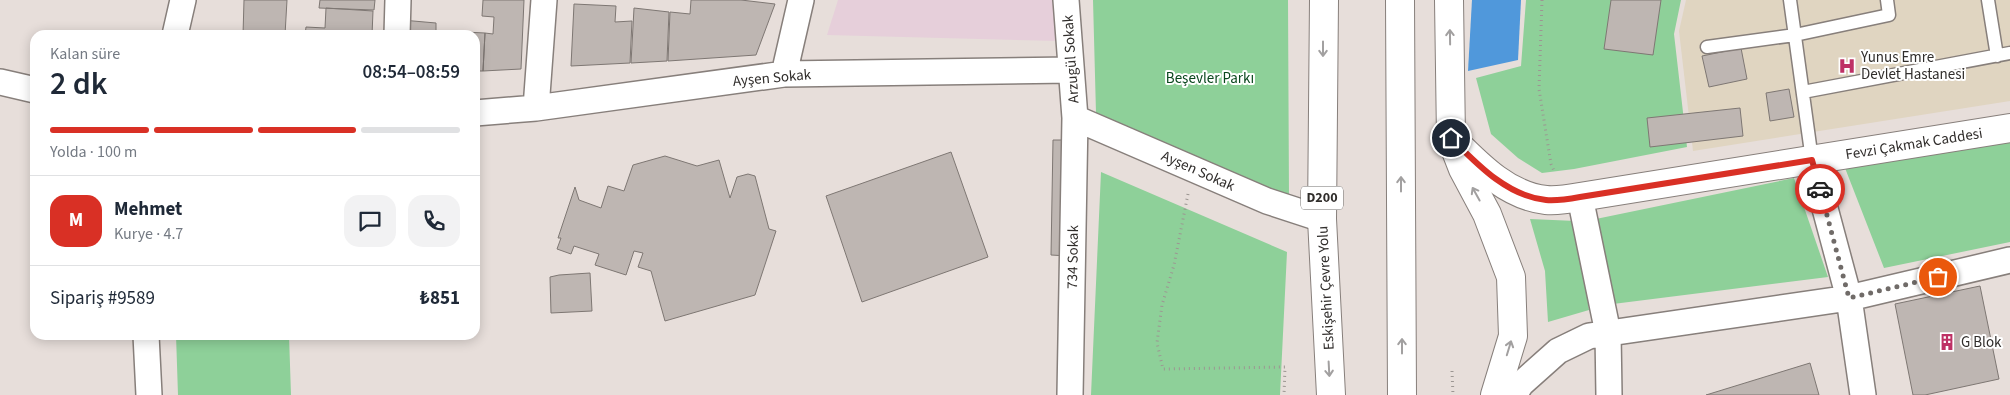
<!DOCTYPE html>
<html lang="tr">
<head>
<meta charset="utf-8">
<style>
  :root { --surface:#fff; --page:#f2f2f3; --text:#1f2937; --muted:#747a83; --line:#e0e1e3; --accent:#d93025 }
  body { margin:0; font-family:"Source Sans 3",sans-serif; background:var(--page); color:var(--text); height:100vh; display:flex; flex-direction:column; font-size:19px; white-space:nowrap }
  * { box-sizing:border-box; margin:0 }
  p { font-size:16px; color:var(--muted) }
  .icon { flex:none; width:28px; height:28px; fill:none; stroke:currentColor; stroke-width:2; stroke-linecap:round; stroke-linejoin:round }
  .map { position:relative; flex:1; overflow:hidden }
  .sheet { position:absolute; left:30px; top:30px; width:450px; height:310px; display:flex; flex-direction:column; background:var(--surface); border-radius:15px; box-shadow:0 2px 12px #0003 }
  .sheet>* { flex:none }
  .pin { position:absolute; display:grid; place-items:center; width:42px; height:42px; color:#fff; margin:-21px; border:2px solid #fff; border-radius:50%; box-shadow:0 1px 5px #0007 }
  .courier { position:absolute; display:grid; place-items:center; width:50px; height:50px; margin:-25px; border:4px solid #d93025; border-radius:50%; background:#fff; color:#222; box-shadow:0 1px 6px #0007 }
  .summary em { font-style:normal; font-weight:600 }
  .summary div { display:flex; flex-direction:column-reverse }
  .summary { display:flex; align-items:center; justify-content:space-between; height:85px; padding:0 20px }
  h1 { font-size:32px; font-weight:600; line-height:38px }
  .bar { display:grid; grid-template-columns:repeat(4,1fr); gap:8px 5px; align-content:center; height:60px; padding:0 20px }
  .bar i { height:6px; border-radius:4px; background:var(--line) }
  .bar .on { background:var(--accent) }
  .bar p { grid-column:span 4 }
  .line { display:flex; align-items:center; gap:12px; padding:0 20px; border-top:1px solid var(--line) }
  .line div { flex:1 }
  .round { display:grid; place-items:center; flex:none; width:52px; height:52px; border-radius:15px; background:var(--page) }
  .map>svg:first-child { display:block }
  .commercial { fill:#e6cfda }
  .medical { fill:#e0d5c1 }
  .green { fill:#8ed099 }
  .water { fill:#5098db }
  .building { fill:#beb6b2; stroke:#7e7773 }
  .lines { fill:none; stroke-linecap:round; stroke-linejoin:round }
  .service-casing { stroke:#877f7b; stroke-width:15 }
  .minor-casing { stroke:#877f7b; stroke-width:28 }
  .tertiary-casing { stroke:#877f7b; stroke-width:30 }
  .trunk-casing { stroke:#877f7b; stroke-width:30 }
  .path { stroke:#9c9692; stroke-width:3; stroke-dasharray:1 4; stroke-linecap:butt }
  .service { stroke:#fff; stroke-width:12 }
  .minor { stroke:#fff; stroke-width:25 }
  .tertiary { stroke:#fff; stroke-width:28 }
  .trunk { stroke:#fff; stroke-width:28 }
  .oneway { stroke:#a2a0a0 }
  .done { stroke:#706b68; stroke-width:5; stroke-dasharray:0 9 }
  .route { stroke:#d93025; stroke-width:6 }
  .labels { text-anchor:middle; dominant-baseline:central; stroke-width:4; stroke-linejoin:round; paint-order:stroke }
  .shield { fill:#fff; stroke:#6e6c6b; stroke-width:1 }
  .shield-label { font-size:14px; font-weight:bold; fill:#302d2b }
  .poi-label { font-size:15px; fill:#302d2b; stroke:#fff; text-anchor:start }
  .street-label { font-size:15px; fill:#302d2b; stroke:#fff }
  .park-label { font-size:15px; fill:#09471d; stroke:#fff }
</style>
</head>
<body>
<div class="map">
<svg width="2010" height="395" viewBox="0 0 2010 395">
  <rect width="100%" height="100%" fill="#e7deda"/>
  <path class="commercial" d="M838,0H1055L1058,41L827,35Z"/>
  <path class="medical" d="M1686,0H2010V101L1693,151L1679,31Z"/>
  <path class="green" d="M1093,0H1288L1289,199L1096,113Z
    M1526,0H1681L1674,34L1687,147L1574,169L1542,173L1518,158L1491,134L1476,78L1521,66Z
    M2010,139V242L1884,268L1845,168Z
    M1101,172L1287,252L1280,395H1091Z
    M1794,178L1828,277L1605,305L1591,220Z
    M1530,219L1576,221L1589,310L1548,322L1545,271Z
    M176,335H289L291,395H178Z"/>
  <path class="water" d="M1472,0H1521L1518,60L1468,71Z"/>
  <path class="building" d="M244,0H287L285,35H243Z
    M320,0H375L374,10L319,8Z
    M483,0H524L521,69L483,71L485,33L493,34L494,17L482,16Z
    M691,0H741L775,4L756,55L668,61L670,12L690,14Z
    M1611,0H1661L1653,55L1604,49Z
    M574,4L616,6L615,22L632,21L630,63L571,66Z
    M326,8L373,11L372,35H305L306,27L325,28Z
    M634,8L669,12L667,61L631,63Z
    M402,20L436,23V32H444L443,35H401Z
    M444,31L485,33L483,71H475V35H443Z
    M1741,48L1747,79L1709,87L1702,56Z
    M1789,89L1794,117L1770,121L1766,93Z
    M1740,108L1743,136L1650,147L1647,118Z
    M1053,140H1070L1068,256L1051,255Z
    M951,152L988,257L862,302L826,196Z
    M665,156L697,166L719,160L730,198L737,177L748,174L755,176L769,229L776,231L755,295L665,321L651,271L638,267L643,253L634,251L626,275L595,265L599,254L574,246L571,254L557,249L561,238H558L575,187L579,200L601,208L608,186L624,191L633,165Z
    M590,273L592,311L551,313L550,277L559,275Z
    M1980,286L1999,379L1925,395H1913L1895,304Z
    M1810,363L1819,395H1706Z"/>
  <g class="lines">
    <g class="service-casing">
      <path id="service" d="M1790,0L1812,160
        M1988,0L1997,56
        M1707,47L1795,35L1889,15L1887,0
        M1803,92L2010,53"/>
    </g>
    <g class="minor-casing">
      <path id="minor" d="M1066,0L1075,118L1070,395
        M175,35L183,0
        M397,35L398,0
        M784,74L801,0
        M0,82L35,90
        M536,108L544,0
        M475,113L536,108L784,74L1071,70
        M1075,118L1267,201L1322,219
        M1812,160L1849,298L1863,395
        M1580,197L1608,333L1609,395
        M146,335L149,395
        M1514,395L1521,384L1558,351L1589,336L1849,298L2010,260"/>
    </g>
    <g class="tertiary-casing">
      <path id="tertiary" d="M1451,138C1477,164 1507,196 1546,200C1557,201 1569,199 1580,197L2010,128"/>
    </g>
    <g class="trunk-casing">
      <path id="trunk" d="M1324,0L1322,219L1331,395
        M1400,0L1402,395
        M1449,0L1451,138L1463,169L1487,214L1511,277L1513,336L1495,395"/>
    </g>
    <path class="path" d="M1542,0L1539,89L1551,164L1555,173
      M1188,194L1174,265L1162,305L1157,343L1163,369L1285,367L1284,395
      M1452,371L1453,395"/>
    <use href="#service" class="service"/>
    <use href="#minor" class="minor"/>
    <use href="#tertiary" class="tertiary"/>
    <use href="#trunk" class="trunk"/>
  </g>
  <defs><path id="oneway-shaft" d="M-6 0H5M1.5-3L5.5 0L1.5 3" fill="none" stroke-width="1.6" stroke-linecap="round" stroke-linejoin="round" transform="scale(1.25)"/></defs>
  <g class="oneway">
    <use href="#oneway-shaft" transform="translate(1450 37) rotate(-91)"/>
    <use href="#oneway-shaft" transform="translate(1323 49) rotate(90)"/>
    <use href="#oneway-shaft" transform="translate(1401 184) rotate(-90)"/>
    <use href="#oneway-shaft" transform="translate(1476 194) rotate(-119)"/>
    <use href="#oneway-shaft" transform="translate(1402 346) rotate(-90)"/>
    <use href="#oneway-shaft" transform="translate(1509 348) rotate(-73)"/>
    <use href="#oneway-shaft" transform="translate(1329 369) rotate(87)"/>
  </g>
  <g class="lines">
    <path class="done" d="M1820,189L1849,298L1938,277"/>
    <path class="route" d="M1451,138C1477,164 1507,196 1546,200C1557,201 1569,199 1580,197L1812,160L1820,189"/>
  </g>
  <defs>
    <g id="hospital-bare" transform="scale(1.35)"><path d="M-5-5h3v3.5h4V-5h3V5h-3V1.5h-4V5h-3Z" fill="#be3165" stroke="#fff" stroke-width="2.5" paint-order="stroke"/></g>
    <g id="building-bare" transform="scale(1.35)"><path d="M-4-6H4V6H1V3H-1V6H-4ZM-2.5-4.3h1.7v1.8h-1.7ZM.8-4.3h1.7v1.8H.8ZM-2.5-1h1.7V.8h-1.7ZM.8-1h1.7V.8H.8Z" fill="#be3165" stroke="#fff" stroke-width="2.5" paint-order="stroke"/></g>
  </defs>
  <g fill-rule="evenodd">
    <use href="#hospital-bare" x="1847" y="66"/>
    <use href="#building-bare" x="1947" y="342"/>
  </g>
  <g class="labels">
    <rect class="shield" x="1301" y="186.5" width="42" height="23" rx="4"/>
    <g class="shield-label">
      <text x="1322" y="198">D200</text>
    </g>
    <g class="poi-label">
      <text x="1861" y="57">Yunus Emre<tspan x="1861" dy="17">Devlet Hastanesi</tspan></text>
      <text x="1961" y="342">G Blok</text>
    </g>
    <g class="street-label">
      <text transform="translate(1071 59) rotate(-94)">Arzugül Sokak</text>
      <text transform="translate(772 78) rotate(-5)">Ayşen Sokak</text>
      <text transform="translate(1914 144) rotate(-9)">Fevzi Çakmak Caddesi</text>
      <text transform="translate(1198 171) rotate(24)">Ayşen Sokak</text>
      <text transform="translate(1073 257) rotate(-89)">734 Sokak</text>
      <text transform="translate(1326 288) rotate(-93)">Eskişehir Çevre Yolu</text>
    </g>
    <g class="park-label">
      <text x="1210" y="78">Beşevler Parkı</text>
    </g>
  </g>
</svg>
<div class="pin" style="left:1938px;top:277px;background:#ea580c"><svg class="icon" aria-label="bag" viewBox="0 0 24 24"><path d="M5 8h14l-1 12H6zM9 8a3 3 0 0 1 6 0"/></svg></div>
<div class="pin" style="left:1451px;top:138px;background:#1f2937"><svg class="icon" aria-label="home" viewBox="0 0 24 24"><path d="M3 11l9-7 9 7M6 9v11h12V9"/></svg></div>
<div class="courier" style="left:1820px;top:189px"><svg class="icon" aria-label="car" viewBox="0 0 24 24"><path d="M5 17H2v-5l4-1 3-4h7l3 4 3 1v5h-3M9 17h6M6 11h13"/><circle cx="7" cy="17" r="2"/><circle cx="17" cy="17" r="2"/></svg></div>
<section class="sheet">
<div class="summary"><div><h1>2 dk</h1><p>Kalan süre</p></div><em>08:54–08:59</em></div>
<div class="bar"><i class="on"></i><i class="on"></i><i class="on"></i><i></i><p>Yolda · 100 m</p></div>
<div class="line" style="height:90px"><b class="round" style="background:var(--accent);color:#fff">M</b><div><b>Mehmet</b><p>Kurye · 4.7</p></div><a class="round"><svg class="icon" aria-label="chat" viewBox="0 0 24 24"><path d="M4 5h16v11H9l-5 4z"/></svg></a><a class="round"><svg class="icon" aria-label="phone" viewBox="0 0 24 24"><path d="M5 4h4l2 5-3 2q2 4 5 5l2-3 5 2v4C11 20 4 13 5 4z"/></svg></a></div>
<div class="line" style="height:65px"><div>Sipariş #9589</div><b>₺851</b></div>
</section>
</div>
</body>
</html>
